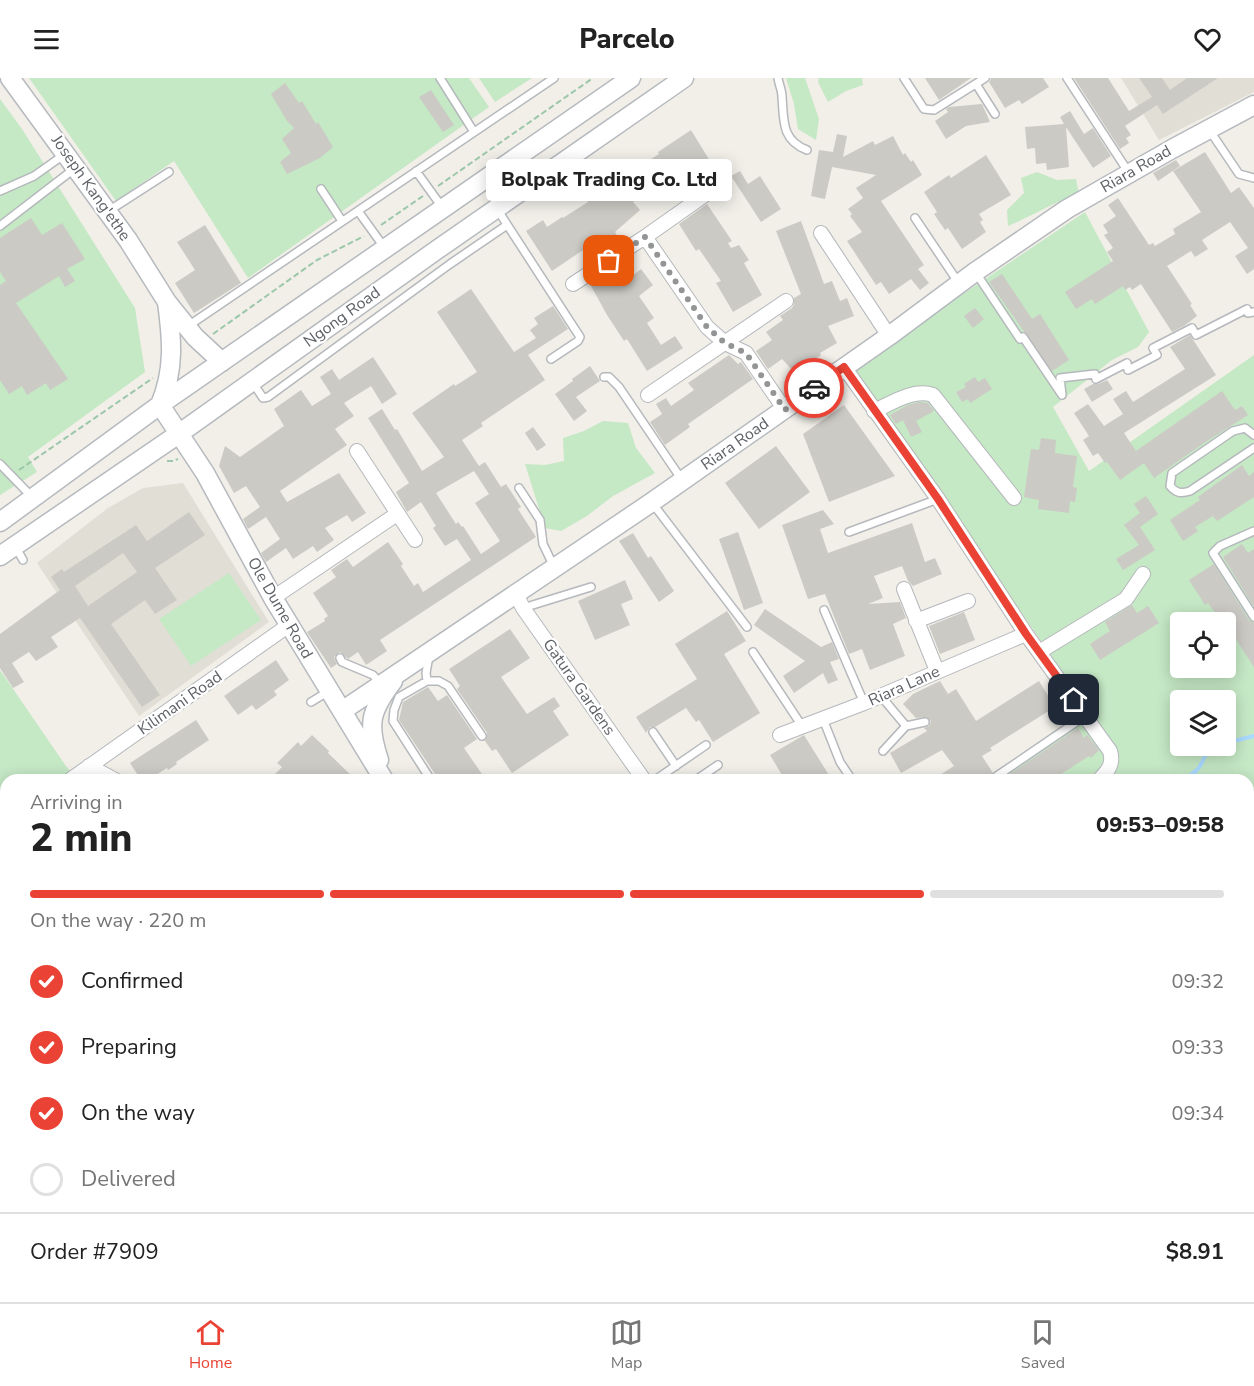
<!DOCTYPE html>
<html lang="en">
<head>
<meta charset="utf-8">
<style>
  :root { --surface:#fff; --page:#f2f2f2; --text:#222; --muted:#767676; --line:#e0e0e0; --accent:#ea4335 }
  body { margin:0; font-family:"Nunito Sans",sans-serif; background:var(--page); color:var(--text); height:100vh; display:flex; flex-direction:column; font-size:22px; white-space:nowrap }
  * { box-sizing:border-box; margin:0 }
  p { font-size:20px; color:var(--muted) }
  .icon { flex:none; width:33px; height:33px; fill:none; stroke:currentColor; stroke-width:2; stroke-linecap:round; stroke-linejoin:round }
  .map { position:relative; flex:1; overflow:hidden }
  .sheet { position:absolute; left:0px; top:696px; width:1254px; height:528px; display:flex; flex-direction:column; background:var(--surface); border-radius:18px 18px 0 0; box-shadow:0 3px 15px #0003 }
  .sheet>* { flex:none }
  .buttons { position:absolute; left:1170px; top:534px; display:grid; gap:12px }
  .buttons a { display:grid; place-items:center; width:66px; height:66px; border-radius:6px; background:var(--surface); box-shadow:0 3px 15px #0003; font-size:30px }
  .pin { position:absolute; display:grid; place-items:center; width:51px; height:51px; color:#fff; margin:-26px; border-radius:12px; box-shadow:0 3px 9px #0006 }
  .courier { position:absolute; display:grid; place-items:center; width:60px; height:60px; margin:-30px; border:4px solid #ea4335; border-radius:50%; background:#fff; color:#222; box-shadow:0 2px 8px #0007 }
  .bubble { position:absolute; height:42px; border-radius:6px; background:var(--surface); box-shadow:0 3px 15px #0003; font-size:20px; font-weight:800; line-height:42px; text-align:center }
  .headline em { font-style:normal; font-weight:800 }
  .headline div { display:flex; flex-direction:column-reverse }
  .headline { display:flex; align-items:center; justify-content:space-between; height:102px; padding:0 30px }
  h1 { font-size:39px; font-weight:800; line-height:45px }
  .bar { display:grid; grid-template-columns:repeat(4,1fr); gap:9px 6px; align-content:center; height:72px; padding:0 30px }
  .bar i { height:8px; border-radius:4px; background:var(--line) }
  .bar .on { background:var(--accent) }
  .bar p { grid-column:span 4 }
  .line { display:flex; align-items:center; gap:15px; padding:0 30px; border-top:2px solid var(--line) }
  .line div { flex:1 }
  ol { padding:0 30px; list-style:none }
  li { display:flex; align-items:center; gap:18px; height:66px }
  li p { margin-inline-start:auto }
  li .icon { padding:6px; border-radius:50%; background:var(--accent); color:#fff; stroke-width:4 }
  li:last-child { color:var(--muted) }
  li i { width:33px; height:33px; border:3px solid var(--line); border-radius:50% }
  header { display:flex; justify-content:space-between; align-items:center; height:78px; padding:0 30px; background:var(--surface); font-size:27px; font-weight:800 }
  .tabs { display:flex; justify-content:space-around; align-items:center; height:84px; border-top:2px solid var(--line); background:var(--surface); font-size:16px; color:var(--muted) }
  .tabs a { display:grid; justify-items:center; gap:3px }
  .tabs .on { color:var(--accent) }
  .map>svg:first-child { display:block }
  .education { fill:#e1ded6 }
  .green { fill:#c5e8c5; fill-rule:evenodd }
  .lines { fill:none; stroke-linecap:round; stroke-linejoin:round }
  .stream { stroke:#aadaff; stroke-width:4 }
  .building { fill:#cccac5; fill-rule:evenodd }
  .lane-casing { stroke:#b5b8bc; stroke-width:10 }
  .street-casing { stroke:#b5b8bc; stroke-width:16 }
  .secondary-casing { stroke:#b6babf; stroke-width:21 }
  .path { stroke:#9cc7a9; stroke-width:2; stroke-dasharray:6 3; stroke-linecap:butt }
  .lane { stroke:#fff; stroke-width:7 }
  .street { stroke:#fff; stroke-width:14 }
  .secondary { stroke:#fff; stroke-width:18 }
  .done { stroke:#929495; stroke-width:6; stroke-dasharray:0 10.8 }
  .route { stroke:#ea4335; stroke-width:8 }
  .labels { text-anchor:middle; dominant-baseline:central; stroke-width:4.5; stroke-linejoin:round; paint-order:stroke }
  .street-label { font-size:16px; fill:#5f6368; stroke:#fff }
</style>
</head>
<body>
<header><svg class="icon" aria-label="menu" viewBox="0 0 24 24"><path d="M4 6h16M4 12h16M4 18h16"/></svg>Parcelo<svg class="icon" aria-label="heart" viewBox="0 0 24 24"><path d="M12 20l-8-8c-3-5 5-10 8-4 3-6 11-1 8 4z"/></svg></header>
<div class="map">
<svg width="1254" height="1224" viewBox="0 0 1254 1224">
  <rect width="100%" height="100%" fill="#f1efe8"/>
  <path class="education" d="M1121,0H1254V14L1159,62Z
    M183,405L269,544L139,638L37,485L108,430L143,410Z"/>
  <path class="green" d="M29,0H469L489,29L248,200L174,83L116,123Z
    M479,0H532L495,24Z
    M786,0H805L819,41L816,62L798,51L794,26Z
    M819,0H862L863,7L846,13L828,24L818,4Z
    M0,21L22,51L135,230L145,294L28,379L37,394L0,417Z
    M1037,94L1057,102L1076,101L1079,116C1054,124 1032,138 1008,148L1007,132L1024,115L1021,100Z
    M1085,134L1149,254L1138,269L1112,282L1053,329L1089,393L1254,277V1224H700L697,1218H1248V702H987L1090,633L851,291ZM1180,544H1226V590H1180ZM1180,622H1226V668H1180Z
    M603,343L628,345L636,370L655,395L613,418L587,438L561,453L545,450L525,386L545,387L564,383L563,360L584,353Z
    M229,495L261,542L191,588L159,541Z
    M0,592L68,691L89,702H6V1218H133L127,1224H0Z"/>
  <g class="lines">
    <path class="stream" d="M1226,665L1254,658
      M1186,702C1189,697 1193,696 1197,692C1206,682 1202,674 1216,668
      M617,1224L625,1218"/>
  </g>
  <path class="building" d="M925,0H971L939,22Z
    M991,0H1043L1049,9L1022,26L1019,22L1005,30L989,4Z
    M1074,0H1108L1129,33L1152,19L1139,0H1162L1170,12L1187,0H1218L1163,36L1157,27L1125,48L1131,57L1126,60L1129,65L1120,71Z
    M285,5L299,25L302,23L316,46L318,44L333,69L320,80L287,96L280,84L291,75L282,61L294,50L287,43L271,16Z
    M431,12L454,47L443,54L419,19Z
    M982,26L990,44L966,48L946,61L935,43L948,34L946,31L949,29Z
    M1070,33L1084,56L1093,50L1111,78L1093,90L1066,49L1069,89L1047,92L1046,85L1036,86L1035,70L1027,71L1025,49L1064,46L1060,39Z
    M691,52L718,96L693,114L690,108L680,115L676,110L658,122L651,112L633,124L640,132L615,154L620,162L604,172L606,174L596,180L589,168L552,193L526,153L543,142L547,149L562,139L563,140L588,124L580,113L588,107L595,117L659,76L658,74Z
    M837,56L847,58L843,79L873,63L875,67L893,58L903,77L905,75L911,84L913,82L922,97L881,123L924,187L918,191L929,205L920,212L911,201L889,216L881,204L876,207L847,163L862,154L850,138L852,136L848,131L863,120L856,110L876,97L832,89L825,121L811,118L819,72L833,74Z
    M1205,74L1231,115L1239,109L1254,130V191L1247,196L1235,178L1248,170L1230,144L1202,162L1208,171L1195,179L1191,173L1167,188L1192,226L1190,227L1197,238L1184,248L1172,254L1141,206L1132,212L1130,209L1125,212L1123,208L1095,226L1092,221L1076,231L1065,214L1113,183L1107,174L1113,170L1104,157L1108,155L1103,147L1116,138L1108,127L1118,120L1149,167L1153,165L1155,168L1175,156L1173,151L1201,134L1173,93Z
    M986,77L1011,117L979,136L983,142L980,144L986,154L962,171L948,150L945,152L934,136L937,134L924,114L949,97L951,100Z
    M1176,82L1180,88L1158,103L1153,95Z
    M740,93L748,106L760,98L781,131L761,144L731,98Z
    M707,126L732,163L728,165L731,170L739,167L749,182L744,185L762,217L733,234L716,205L721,203L699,171L696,173L679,146Z
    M31,140L42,157L62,145L85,181L67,191L75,203L65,209L59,198L16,225L68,301L50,312L46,305L27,317L22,308L9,316L0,302V207L6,203L0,194V160Z
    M801,143L824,206L832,203L840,223L847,220L854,238L828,248L837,265L820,275L821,277L796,296L782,281L768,291L756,273L772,262L766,254L783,242L780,238L792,230L794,226V220L801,216L776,153Z
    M205,147L241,205L194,235L175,205L195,192L177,164Z
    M624,188L631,199L641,191L653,207L639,218L654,240L647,245L661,267L675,258L683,270L647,293L627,261L624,263L607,237L590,206L616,189L618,192Z
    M1002,196L1032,241L1040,236L1069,282L1052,293L989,204Z
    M471,211L514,274L536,260L530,252L538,246L534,240L553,228L568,251L528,277L545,302L481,345L483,348L462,362L479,388L485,384L501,409L506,406L521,429L518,431L536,459L380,562L387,573L366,587L358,574L348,581L340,574L334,579L337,586L331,590L307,554L325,543L324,541L328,538L313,515L336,499L331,492L347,481L353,489L388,464L403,486L401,488L414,508L418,505L423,514L471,482L457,461L445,468L433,450L436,448L421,424L407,434L396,414L409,405L368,340L382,331L395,352L397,351L422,393L444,379L412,335L454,306L455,308L477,294L437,234ZM474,393L489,416L475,425L500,463L481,476L463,448L462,449L458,444L456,446L436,415Z
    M975,230L984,241L973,250L964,238Z
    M1190,257L1216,297L1124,355L1136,373L1222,313L1235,332L1242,328L1248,337L1204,365L1154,400L1144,385L1120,402L1107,384L1105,385L1098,375L1093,378L1083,362L1089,358L1074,335L1088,326L1104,348L1123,336L1113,321L1126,313L1133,324L1185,291L1170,269Z
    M729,277L738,286L741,284L753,301L688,346L690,349L665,367L650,344L662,336L656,326L666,320L671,328L694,312L688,305Z
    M373,279L397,316L382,326L371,308L344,325L354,338L335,351L347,367L280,413L287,424L339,395L366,435L352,444L347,437L325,450L334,462L317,474L313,468L293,481L286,470L266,484L261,475L280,461L266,439L248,451L243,441L260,429L246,408L234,415L219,388L225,368L240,379L284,348L274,331L301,312L312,328L331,316L320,299L332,291L339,302Z
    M590,288L600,303L576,319L587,333L574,343L555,316L573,303L572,301Z
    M975,299L978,304L985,300L992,311L970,325L968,321L962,324L956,314L966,309L964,306Z
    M1107,302L1113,311L1092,324L1084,311L1093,306H1098Z
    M919,324L928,325L934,333L916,343L922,354L911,359L903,342L896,346L890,337L908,327Z
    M844,327L895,398L829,424L803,356Z
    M533,349L546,367L537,373L525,355Z
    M1041,360L1056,362L1055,375L1077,378L1073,409L1077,410L1075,424L1070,423L1069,435L1038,431L1039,422L1024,419L1031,371L1039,372Z
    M776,368L810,414L759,451L725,405Z
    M1242,387L1249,398L1254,394V419L1217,443L1213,438L1195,449L1198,453L1183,463L1170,442L1200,422L1198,419Z
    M1146,418L1158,436L1140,449L1155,472L1123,492L1116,481L1139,467L1124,447L1140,435L1134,426Z
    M823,432L834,446L820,451L828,475L912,445L925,484L935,480L942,496L913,508L908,503L902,488L874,498L883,520L868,526L900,524L906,540L893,546L905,578L870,592L862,571L849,576L825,516L808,521L782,447Z
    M189,434L205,457L155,490L177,522L155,536L145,522L111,546L160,617L142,629L80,540L51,559L58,569L36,583L29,574L12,585L24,604L13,610L0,590V556L60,512L51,499L62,491L64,494L136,447L147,463ZM123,475L137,494L88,528L75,508Z
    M738,454L763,525L744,532L719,461Z
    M633,455L648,480L651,478L674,513L659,524L619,463Z
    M1242,466L1248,475L1254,471V529L1223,479Z
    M1214,486L1249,542L1254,545V589L1233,557L1231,559L1226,550V544H1222L1208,525L1205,527L1189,502Z
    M625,502L633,521L621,526L630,547L595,562L578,523Z
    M1132,527L1137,535L1148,528L1159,545L1100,582L1090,566L1110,553L1105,544Z
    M765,531L821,569L832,564L839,581L830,584L838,602L828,606L823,595L794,615L783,598L805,583L754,547Z
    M727,533L746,563L724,576L760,635L713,664L699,642L696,644L686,630L655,649H650L646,655L636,639L697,601L675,566Z
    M964,534L975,562L940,576L929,548Z
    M510,551L530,580L501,599L527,636L554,619L560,628L553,633L569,657L512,695L496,671L492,673L485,663L487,655L457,611L460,608L449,591Z
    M276,582L289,602L274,613L277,617L256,632L252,627L238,637L224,618Z
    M940,603L948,616L956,611L976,643L1039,603L1055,629L990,670L992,672L982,678L993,695V702H932L954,688L942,672L901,695L890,675L927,653L924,650L929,648L931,643L926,639L916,640L903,626L913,616Z
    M428,609L438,623L447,617L477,661L464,670L486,702H439L399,642L403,624Z
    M196,642L209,662L176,684L177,686L168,692L167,690L148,702H141L130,685Z
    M1078,650L1084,660L1087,657L1099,672L1091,680L1089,678L1052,702H1001Z
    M312,657L329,673L328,675L356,702H269L282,689L277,685L298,664L301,668Z
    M804,657L832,702H785L770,677Z"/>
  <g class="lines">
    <g class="lane-casing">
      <path id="lane" d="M440,0L474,54
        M778,0C779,7 782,12 782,19C784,42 781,62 807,72
        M904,0L924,31L934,32L985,0
        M1067,0L1129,95
        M976,6L995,36
        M1210,53L1239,96L1254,100
        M416,93L442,129
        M321,111L342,143
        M0,113L34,98L65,76
        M497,131L580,259L578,263L551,281
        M110,132L169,94
        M358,133L384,169
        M915,140L958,204
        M0,148L74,91
        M978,198L1020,261L1023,259L1062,317L1060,300L1095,296L1096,301L1127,285L1128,292L1157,277L1153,270L1192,250L1196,257L1247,231L1248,235L1254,234
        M188,248L554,0
        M604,299H609L619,309L682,402
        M253,305L263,320L268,319L450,186L507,147
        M1254,357L1245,350L1233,353L1172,395L1170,408C1176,415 1181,416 1190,413L1254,370
        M0,386L33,420
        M519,410L540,442L543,466L554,489
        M653,426L747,549
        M1254,453L1220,468L1213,475L1254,539
        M849,454L938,421
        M15,468L23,482
        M523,530L591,509
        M824,532L864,625
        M753,574L802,648
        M340,580L342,584L373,597L381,606
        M427,603L426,595L429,578
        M880,617L906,648
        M311,624L329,613
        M823,641L840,684L852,702
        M653,654L676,688
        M883,673L906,648L925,644
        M997,698L1085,638
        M429,699L393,643L394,632L399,619L427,603H439L448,608L482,658
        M655,702L706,667
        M696,702L718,687
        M306,1218L310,1224
        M353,1218L356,1224
        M426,1218L429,1224
        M506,1218L510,1223
        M720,1218L723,1224
        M1006,1218L1009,1224
        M336,1224L346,1218
        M822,1224L825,1218
        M1109,1224L1110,1218
        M1237,1224L1239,1218"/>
    </g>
    <g class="street-casing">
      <path id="street" d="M821,155L889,258
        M645,159L707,249L725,265L746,275L785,332
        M573,206L645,159L723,104
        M844,289L938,421L1026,556L1110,673C1114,686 1108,693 1099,702
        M648,317L786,223
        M874,333C892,325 914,310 933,317L1014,420
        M357,373L415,462
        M904,511L937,593
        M515,514L523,530L644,702
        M273,520L397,436
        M916,543L968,523
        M1039,574L1126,521L1143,496
        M780,657L864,625L1026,556
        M89,688L115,702
        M70,702L289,547
        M0,726L6,735
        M1248,737L1254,733
        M0,751L6,747
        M1248,776L1254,797
        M0,1091L6,1100
        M1248,1172L1254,1174
        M82,1218L86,1224
        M710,1218L713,1224
        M408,1224L417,1218
        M879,1224L890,1218"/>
    </g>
    <g class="secondary-casing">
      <path id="secondary" d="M10,0L128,162L167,224L195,259L222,284
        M167,224C172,261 175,291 160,327L205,395L273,520L384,702
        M0,444L168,321L631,0
        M0,478L180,355L438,171L684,0
        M342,633L652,424L889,258L975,194L1067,131L1172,71L1254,27
        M379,682C367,646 370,633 393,603
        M681,1218L684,1224"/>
    </g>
    <path class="path" d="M438,108L593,0
      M540,120L543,119L567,102
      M381,147L423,118
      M213,256L317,182L364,158
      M167,383H173L178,381
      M19,392L153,300"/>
    <use href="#lane" class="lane"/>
    <use href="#street" class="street"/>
    <use href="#secondary" class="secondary"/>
  </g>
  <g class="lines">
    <path class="done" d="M609,183L645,159L707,249L725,265L746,275L785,332L814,310"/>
    <path class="route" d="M814,310L844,289L938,421L1026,556L1074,622"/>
  </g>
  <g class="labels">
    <g class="street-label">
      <text transform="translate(1136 91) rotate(-30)">Riara Road</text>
      <text transform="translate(91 110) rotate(55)">Joseph Kang'ethe</text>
      <text transform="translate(342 239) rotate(-36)">Ngong Road</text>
      <text transform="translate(735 366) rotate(-35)">Riara Road</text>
      <text transform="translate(280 530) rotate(60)">Ole Dume Road</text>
      <text transform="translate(904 608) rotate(-24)">Riara Lane</text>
      <text transform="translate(579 609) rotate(55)">Gatura Gardens</text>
      <text transform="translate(180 625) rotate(-35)">Kilimani Road</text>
    </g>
  </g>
</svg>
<div class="buttons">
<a><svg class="icon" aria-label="locate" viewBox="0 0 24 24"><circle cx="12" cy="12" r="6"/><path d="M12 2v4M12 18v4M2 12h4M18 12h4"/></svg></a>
<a><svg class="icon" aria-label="layers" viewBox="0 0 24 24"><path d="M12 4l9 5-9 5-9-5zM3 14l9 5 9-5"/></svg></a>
</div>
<div class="pin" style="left:609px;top:183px;background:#ea580c"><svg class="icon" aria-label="bag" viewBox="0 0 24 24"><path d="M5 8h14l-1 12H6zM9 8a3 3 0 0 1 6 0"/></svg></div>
<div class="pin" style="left:1074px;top:622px;background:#1f2937"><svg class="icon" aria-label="home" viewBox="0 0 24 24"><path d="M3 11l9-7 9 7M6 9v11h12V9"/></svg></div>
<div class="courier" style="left:814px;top:310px"><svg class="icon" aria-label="car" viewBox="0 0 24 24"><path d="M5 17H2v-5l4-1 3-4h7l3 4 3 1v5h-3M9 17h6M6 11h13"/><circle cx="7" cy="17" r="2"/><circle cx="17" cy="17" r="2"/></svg></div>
<div class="bubble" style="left:486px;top:81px;width:246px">Bolpak Trading Co. Ltd</div>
<section class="sheet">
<div class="headline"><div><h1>2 min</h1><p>Arriving in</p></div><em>09:53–09:58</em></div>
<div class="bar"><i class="on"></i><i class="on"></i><i class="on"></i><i></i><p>On the way · 220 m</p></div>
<ol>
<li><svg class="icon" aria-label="check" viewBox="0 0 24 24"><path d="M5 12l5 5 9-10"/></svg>Confirmed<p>09:32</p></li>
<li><svg class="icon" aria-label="check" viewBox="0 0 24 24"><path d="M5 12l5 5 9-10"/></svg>Preparing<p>09:33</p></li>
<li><svg class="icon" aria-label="check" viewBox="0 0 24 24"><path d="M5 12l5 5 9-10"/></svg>On the way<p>09:34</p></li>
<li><i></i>Delivered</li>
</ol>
<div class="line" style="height:78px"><div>Order #7909</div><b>$8.91</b></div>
</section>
</div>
<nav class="tabs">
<a class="on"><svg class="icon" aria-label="home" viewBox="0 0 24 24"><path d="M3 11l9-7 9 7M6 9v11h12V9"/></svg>Home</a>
<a><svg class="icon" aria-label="map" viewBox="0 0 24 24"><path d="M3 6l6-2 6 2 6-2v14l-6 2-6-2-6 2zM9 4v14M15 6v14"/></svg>Map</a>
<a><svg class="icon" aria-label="saved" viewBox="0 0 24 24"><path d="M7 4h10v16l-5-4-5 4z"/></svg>Saved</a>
</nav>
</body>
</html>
